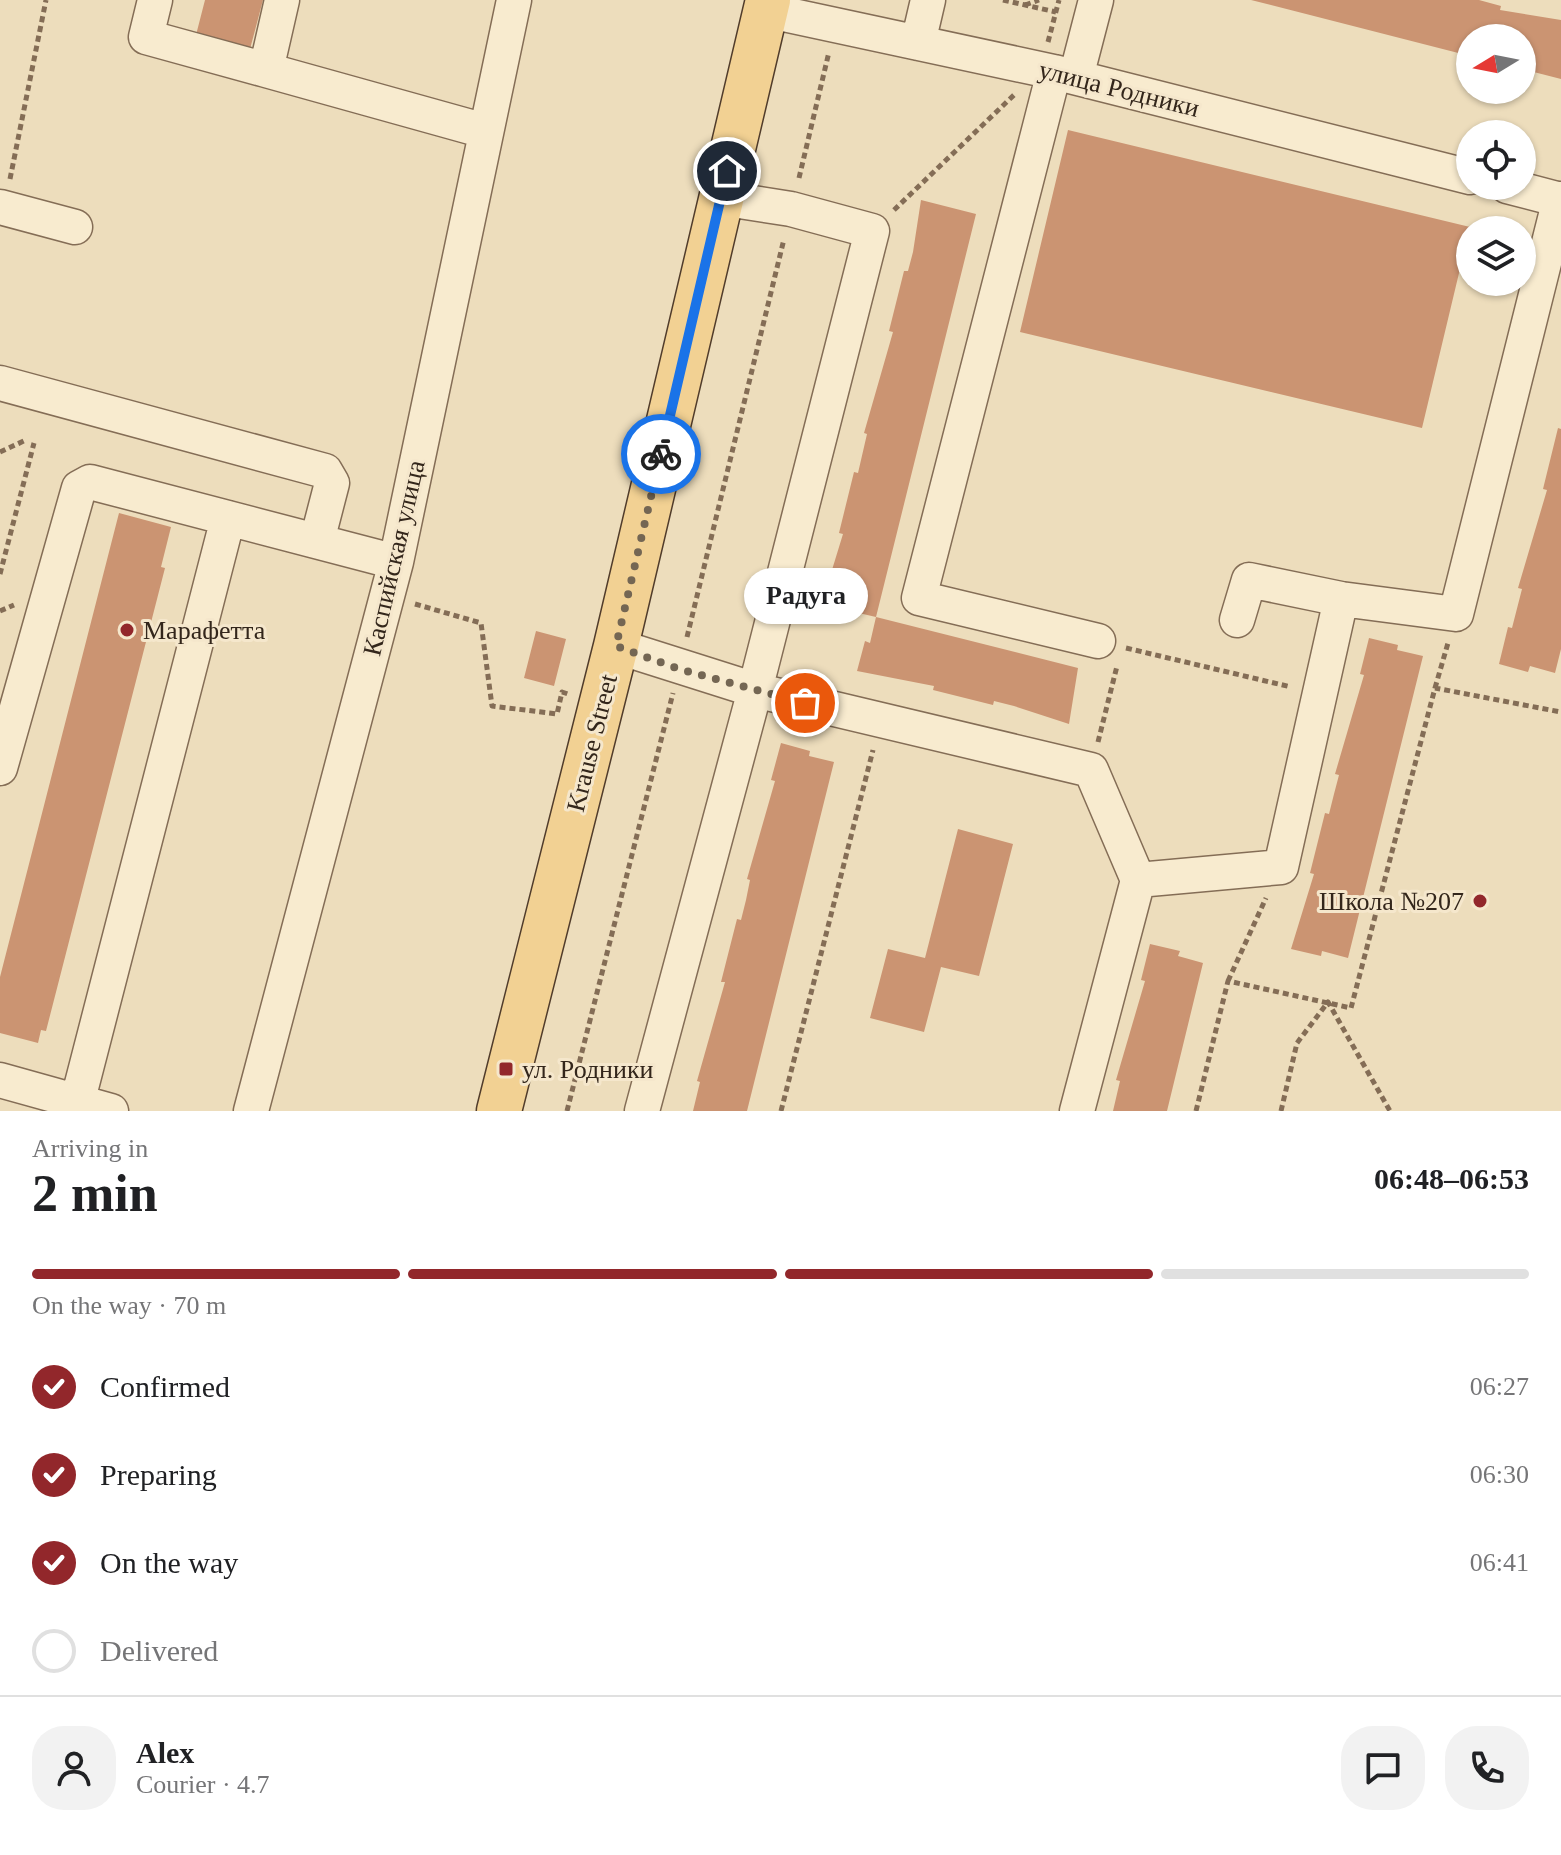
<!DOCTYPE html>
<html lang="en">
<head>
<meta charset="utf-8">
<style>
  :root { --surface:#fff; --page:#f2f2f2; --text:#202124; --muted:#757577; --line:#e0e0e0; --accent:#92272b }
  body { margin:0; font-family:Georgia,serif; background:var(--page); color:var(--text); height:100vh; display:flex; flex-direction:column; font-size:30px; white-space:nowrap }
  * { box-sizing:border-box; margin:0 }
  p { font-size:26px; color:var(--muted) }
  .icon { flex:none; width:44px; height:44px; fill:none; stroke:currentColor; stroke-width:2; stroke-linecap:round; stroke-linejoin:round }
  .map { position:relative; height:1111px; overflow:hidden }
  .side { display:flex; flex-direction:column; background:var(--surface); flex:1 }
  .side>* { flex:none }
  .needle { width:52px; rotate:260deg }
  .tools { position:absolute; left:1456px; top:24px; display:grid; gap:16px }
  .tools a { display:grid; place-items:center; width:80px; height:80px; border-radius:50%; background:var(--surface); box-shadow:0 2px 6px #0004; font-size:40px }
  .pin { position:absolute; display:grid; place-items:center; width:68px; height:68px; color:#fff; margin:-34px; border:4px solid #fff; border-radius:50%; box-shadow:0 2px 8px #0007 }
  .courier { position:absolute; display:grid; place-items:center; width:80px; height:80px; margin:-40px; border:6px solid #1a73e8; border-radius:50%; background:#fff; color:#222; box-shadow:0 2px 10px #0007 }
  .bubble { position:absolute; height:56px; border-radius:28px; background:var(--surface); box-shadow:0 2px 6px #0004; font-size:26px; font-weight:800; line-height:56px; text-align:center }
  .headline em { font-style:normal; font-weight:800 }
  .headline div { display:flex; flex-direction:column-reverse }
  .headline { display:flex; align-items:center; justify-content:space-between; height:136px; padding:0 32px }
  h1 { font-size:52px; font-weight:800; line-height:60px }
  .bar { display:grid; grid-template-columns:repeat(4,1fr); gap:12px 8px; align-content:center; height:96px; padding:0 32px }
  .bar i { height:10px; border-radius:6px; background:var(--line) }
  .bar .active { background:var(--accent) }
  .bar p { grid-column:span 4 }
  .line { display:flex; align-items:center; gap:20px; padding:0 32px; border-top:2px solid var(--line) }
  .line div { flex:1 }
  .round { display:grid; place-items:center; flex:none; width:84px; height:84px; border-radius:32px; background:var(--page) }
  ol { padding:0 32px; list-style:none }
  li { display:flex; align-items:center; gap:24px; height:88px }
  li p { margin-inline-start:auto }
  li .icon { padding:8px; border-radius:50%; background:var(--accent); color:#fff; stroke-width:4 }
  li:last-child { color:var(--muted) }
  li i { width:44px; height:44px; border:4px solid var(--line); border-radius:50% }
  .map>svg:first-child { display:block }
  .building { fill:#cb9472 }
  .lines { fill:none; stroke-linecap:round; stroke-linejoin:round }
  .minor-casing { stroke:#846d56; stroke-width:37 }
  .major-casing { stroke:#513c2b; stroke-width:47 }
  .path { stroke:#846d56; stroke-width:5; stroke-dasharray:6 4; stroke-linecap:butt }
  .minor { stroke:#f8ebcf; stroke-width:34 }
  .major { stroke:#f2d193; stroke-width:44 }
  .done { stroke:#746653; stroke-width:8; stroke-dasharray:0 14.4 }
  .route { stroke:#1a73e8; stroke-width:10 }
  .poi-dot { fill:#92272b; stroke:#f5e7cc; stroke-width:3 }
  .labels { text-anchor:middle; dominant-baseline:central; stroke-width:6; stroke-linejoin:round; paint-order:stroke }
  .street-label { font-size:26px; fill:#33261b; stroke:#f5e7cc }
  .poi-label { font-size:26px; fill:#33261b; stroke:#f5e7cc; text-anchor:start }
</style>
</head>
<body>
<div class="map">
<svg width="1561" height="1111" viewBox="0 0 1561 1111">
  <rect width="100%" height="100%" fill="#edddbc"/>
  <path class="building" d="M205,0H263L250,49L196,35Z
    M1251,0H1479L1501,6L1500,10L1561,20V79L1522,69V38H1470V56Z
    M1068,130L1470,227L1422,428L1020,332Z
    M921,200L976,214L876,617L1078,668L1069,724L1014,706L994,701L993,705L933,690L934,686L857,671L865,641L870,643L876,617L850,611L849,616L820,609L843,534L839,533L854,472L858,473L867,434L864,433L893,332L889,331L904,271H908L913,252Z
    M1558,428L1561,429V649L1555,673L1530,666L1528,672L1499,664L1508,627L1512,628L1522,589L1518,588L1547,490L1543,489Z
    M119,513L171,527L161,567L165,568L46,1031L41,1030L38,1043L0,1033V977Z
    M536,631L566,639L554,686L524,678Z
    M1369,638L1398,645L1397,650L1423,656L1348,958L1322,951L1321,956L1291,949L1314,874L1310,873L1325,813L1329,814L1334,794L1339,775L1335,774L1364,675L1360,674Z
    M781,743L810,751L809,756L834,762L747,1111H693L700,1082L697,1081L725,982H721L737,919L741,920L746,900L750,880L747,879L775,781L771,780Z
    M958,829L1013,844L979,976L941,967L924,1032L870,1018L888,949L925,958Z
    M1150,944L1180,951L1178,956L1203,963L1167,1111H1113L1120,1081L1116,1080L1145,981L1141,980Z"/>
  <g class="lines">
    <g class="minor-casing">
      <path id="minor" d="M155,0L146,37L266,70
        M282,0L266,70L485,131
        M765,10L1054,72L1470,177
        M918,43L928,0
        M1054,72L919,598L1098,641
        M1076,77L1096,0
        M1507,186L1561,200
        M0,207L75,227
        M0,383L325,471L332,483L317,541
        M1237,620L1249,580L1341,599
        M616,646L755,690L1091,770L1138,880L1077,1111
        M0,768L79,488L90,482L396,562
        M1138,880L1281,867L1341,599L1456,614L1560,199
        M0,1080L111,1111
        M75,1111L228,518
        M251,1111L396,562L514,0
        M642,1111L755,690L872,231L791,209L720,198"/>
    </g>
    <g class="major-casing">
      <path id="major" d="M499,1111L616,646L768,0"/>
    </g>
    <path class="path" d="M1003,0L1056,12
      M1025,5L1039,0
      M1048,42L1059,0
      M799,178L829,52
      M10,179L46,0
      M894,210L1014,95
      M0,452L26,440
      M0,574L34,443
      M415,604L481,623L492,706L557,714L562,692L568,694
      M0,611L14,605
      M687,637L784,239
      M1126,648L1291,687
      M1435,688L1448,643
      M1098,742L1117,666
      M1228,981L1266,898
      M567,1111L673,693
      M781,1111L873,750
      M1196,1111L1228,981L1351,1008L1435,688L1561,712
      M1281,1111L1297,1043L1328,1002L1390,1111"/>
    <use href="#minor" class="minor"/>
    <use href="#major" class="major"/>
  </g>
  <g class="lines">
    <path class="done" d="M661,454L616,646L679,669L805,703"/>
    <path class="route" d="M661,454L727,171"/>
  </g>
  <g class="poi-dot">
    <circle cx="127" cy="630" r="8"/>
    <circle cx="1480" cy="901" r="8"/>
    <rect x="498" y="1061" width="16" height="16" rx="4"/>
  </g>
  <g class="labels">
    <g class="street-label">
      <text transform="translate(1119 89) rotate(14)">улица Родники</text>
      <text transform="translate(394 558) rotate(-77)">Каспийская улица</text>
      <text transform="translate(592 743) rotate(-76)">Krause Street</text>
    </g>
    <g class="poi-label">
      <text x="143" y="630">Марафетта</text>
      <text x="1464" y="901" text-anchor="end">Школа №207</text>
      <text x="522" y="1069">ул. Родники</text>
    </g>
  </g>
</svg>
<div class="tools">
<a><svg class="needle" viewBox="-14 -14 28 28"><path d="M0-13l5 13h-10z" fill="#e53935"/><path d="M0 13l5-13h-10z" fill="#757577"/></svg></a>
<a><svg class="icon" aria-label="locate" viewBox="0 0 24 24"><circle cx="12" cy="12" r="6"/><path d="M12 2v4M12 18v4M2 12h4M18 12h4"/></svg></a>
<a><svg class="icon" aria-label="layers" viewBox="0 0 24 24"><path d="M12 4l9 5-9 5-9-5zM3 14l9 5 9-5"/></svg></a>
</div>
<div class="pin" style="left:805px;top:703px;background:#ea580c"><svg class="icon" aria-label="bag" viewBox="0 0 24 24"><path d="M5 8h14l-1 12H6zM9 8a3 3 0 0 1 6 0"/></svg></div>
<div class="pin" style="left:727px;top:171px;background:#1f2937"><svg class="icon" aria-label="home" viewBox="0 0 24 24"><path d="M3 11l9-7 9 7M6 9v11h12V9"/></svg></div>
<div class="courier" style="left:661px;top:454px"><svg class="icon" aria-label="bike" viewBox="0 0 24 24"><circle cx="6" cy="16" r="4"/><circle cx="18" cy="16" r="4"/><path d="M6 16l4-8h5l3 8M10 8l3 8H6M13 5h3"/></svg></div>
<div class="bubble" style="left:744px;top:568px;width:124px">Радуга</div>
</div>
<section class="side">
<div class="headline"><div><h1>2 min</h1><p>Arriving in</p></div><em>06:48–06:53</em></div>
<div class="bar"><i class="active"></i><i class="active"></i><i class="active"></i><i></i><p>On the way · 70 m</p></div>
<ol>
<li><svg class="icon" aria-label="check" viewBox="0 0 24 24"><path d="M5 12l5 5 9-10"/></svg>Confirmed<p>06:27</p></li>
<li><svg class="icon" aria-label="check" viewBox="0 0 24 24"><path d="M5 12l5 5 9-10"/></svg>Preparing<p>06:30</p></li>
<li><svg class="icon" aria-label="check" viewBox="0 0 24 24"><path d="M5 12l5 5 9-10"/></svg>On the way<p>06:41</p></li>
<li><i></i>Delivered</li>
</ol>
<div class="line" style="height:144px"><a class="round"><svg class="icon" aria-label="person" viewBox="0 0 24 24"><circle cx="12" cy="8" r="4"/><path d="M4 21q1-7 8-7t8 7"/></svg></a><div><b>Alex</b><p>Courier · 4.7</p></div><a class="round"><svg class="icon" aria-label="chat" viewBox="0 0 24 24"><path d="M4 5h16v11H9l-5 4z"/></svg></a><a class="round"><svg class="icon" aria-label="phone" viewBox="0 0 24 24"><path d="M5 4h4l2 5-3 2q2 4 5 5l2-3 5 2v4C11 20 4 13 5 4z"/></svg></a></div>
</section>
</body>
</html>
